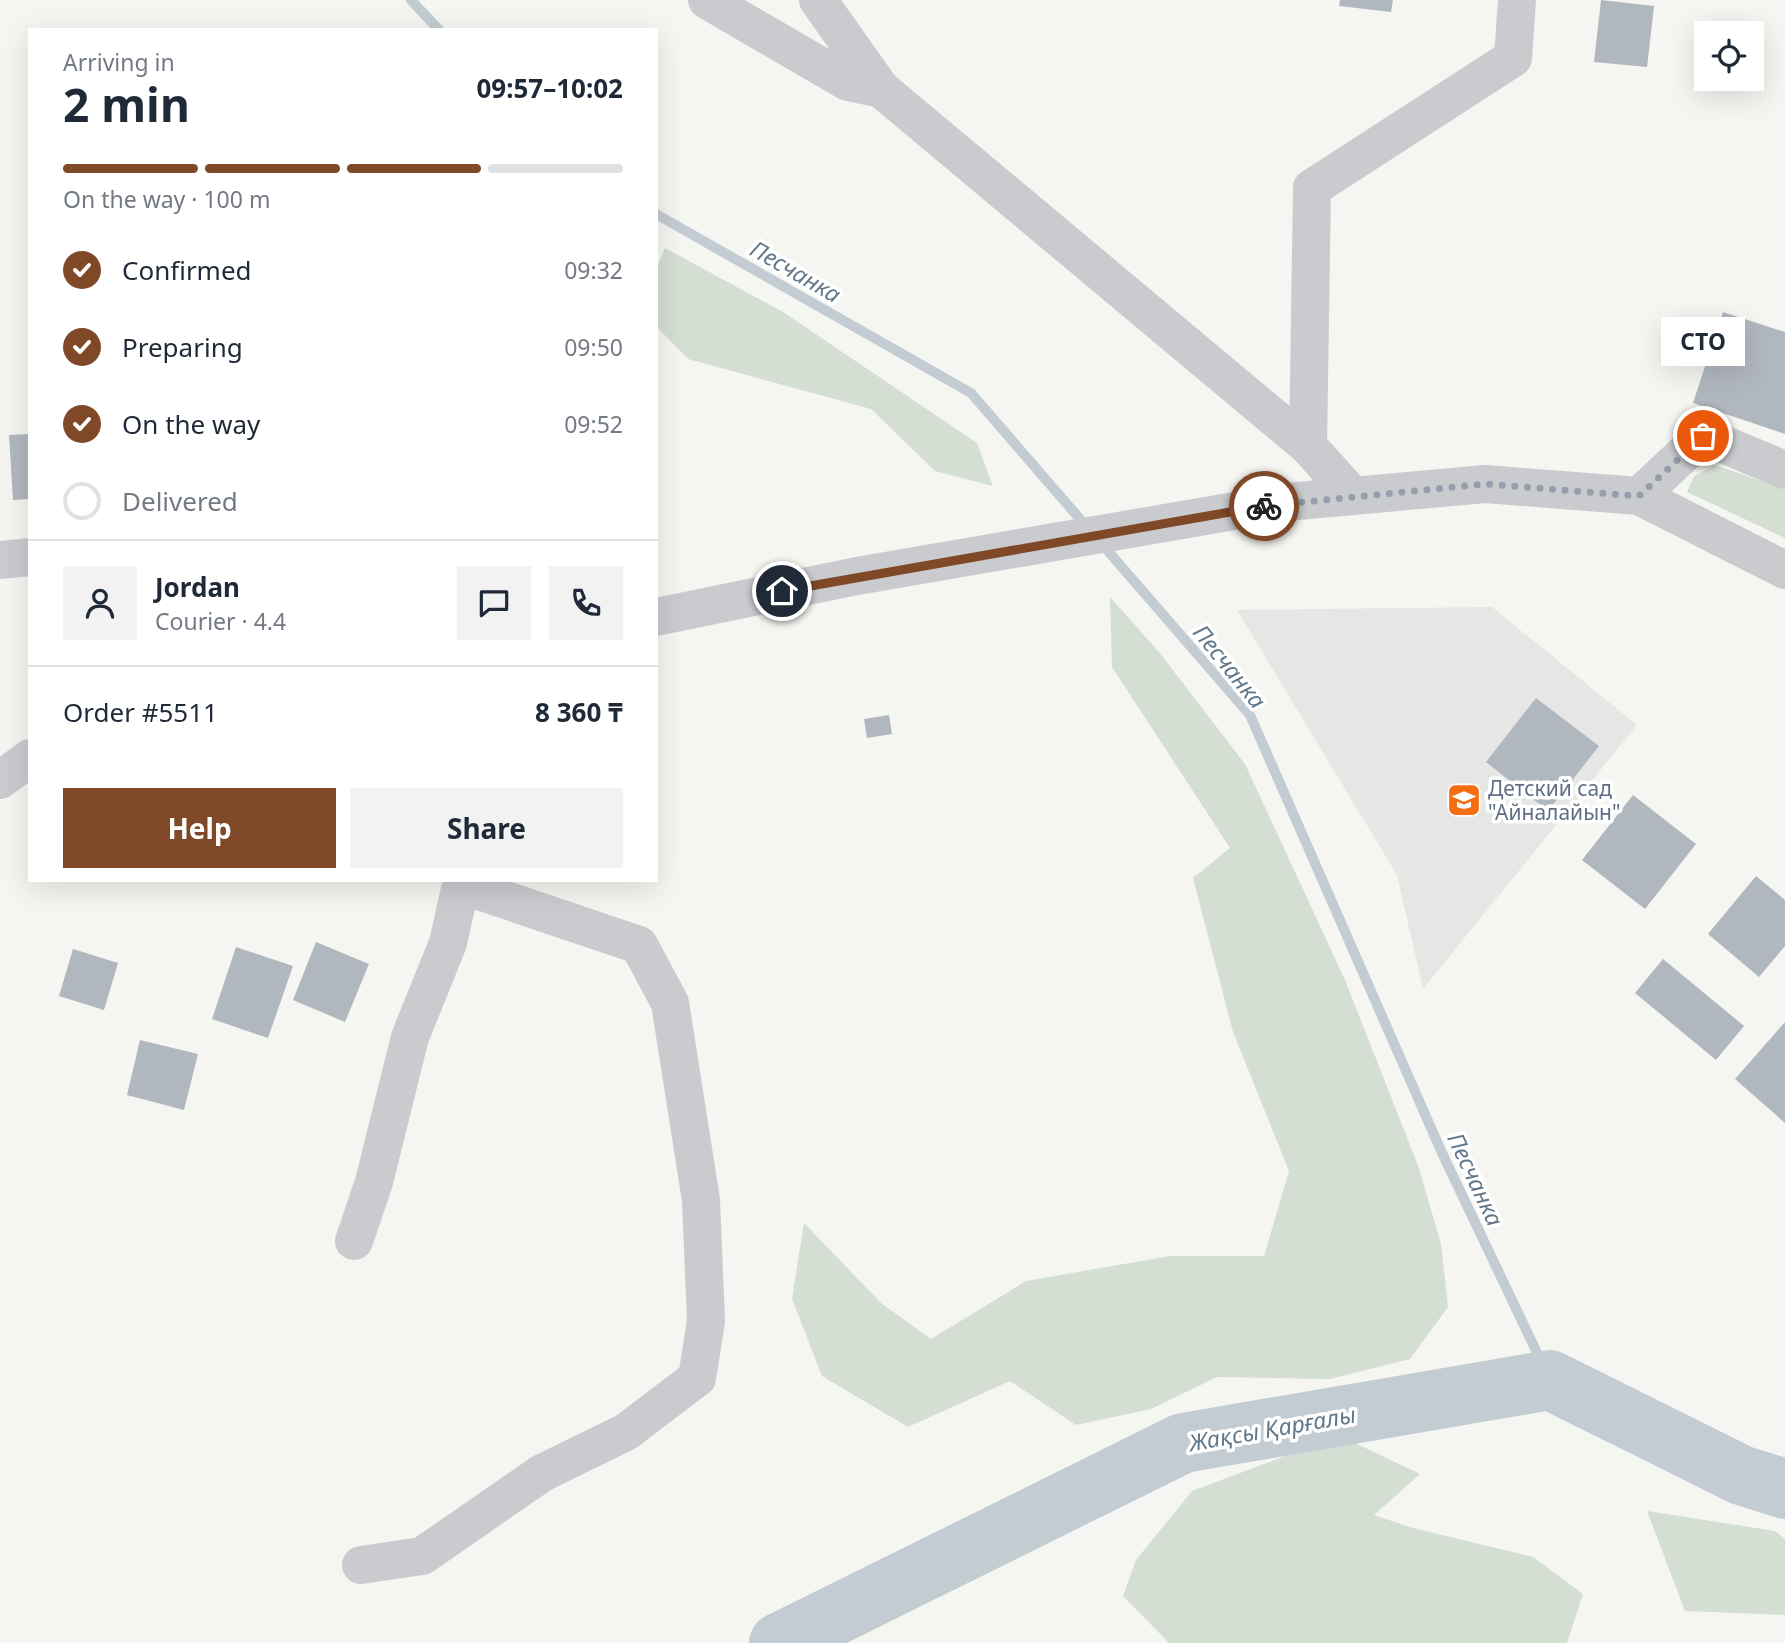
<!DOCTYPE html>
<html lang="en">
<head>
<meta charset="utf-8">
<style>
  :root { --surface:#fff; --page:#f2f2f3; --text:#1f2937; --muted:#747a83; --line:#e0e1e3; --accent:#7f4827 }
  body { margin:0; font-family:"Noto Sans",sans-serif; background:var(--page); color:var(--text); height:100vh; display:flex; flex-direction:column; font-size:26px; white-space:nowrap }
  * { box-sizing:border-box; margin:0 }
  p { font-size:23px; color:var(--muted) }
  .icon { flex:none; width:38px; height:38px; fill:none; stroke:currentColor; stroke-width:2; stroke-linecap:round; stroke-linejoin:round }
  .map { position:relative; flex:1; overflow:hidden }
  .drawer { position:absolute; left:28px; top:28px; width:630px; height:854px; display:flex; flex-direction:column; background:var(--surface); border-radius:0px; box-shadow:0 7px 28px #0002 }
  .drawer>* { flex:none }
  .buttons { position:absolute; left:1694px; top:21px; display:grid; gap:14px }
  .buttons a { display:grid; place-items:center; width:70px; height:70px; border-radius:0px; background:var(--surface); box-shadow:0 7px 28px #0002; font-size:35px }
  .pin { position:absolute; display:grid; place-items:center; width:60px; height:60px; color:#fff; margin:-30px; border:4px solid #fff; border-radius:50%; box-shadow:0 2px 7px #0007 }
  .courier { position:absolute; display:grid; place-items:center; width:70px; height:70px; margin:-35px; border:5px solid #7f4827; border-radius:50%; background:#fff; color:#222; box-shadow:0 2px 9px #0007 }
  .bubble { position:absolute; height:49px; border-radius:0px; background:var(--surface); box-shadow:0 7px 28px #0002; font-size:23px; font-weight:700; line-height:49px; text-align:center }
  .overview em { font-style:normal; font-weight:700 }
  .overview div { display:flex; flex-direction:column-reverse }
  .overview { display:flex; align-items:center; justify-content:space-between; height:119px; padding:0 35px }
  h1 { font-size:46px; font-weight:700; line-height:52px }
  .bar { display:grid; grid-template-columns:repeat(4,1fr); gap:10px 7px; align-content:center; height:84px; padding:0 35px }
  .bar i { height:9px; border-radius:5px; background:var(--line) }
  .bar .active { background:var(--accent) }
  .bar p { grid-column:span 4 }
  .line { display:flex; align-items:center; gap:18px; padding:0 35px; border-top:2px solid var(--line) }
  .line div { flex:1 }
  .round { display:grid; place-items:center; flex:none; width:74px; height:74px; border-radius:0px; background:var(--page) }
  ol { padding:0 35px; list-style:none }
  li { display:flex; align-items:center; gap:21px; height:77px }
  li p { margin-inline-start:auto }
  li .icon { padding:7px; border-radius:50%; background:var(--accent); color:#fff; stroke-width:4 }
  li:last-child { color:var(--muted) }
  li i { width:38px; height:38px; border:4px solid var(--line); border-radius:50% }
  .primary-button { display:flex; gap:14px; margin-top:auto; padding:14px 35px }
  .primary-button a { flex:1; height:80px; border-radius:0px; background:var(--accent); color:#fff; font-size:28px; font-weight:700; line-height:80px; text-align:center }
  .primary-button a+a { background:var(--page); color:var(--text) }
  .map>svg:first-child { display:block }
  .built { fill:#e6e6e5 }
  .green { fill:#d4ded2 }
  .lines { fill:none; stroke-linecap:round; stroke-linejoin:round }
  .stream { stroke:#c4ccd3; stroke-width:10 }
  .river { stroke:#c4ccd3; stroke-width:60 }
  .building { fill:#b1b7bf }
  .minor { stroke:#c9cbcf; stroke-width:38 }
  .done { stroke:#959eab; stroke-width:7; stroke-dasharray:0 12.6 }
  .route { stroke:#7f4827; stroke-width:9 }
  .labels { text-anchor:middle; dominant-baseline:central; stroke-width:7; stroke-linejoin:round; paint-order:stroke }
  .poi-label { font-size:21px; fill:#616f86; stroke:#fff; text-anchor:start }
  .water-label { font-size:23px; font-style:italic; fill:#62788a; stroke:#fff }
</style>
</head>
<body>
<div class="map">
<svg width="1785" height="1643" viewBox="0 0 1785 1643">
  <rect width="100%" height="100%" fill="#f5f6f1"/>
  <path class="built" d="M1492,607L1637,725L1423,989L1397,875L1237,610Z"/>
  <path class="green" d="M665,248L783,312L977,443L993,486L935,471L871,409L688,359L656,326V270Z
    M1715,465L1785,489V538L1687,492L1694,476Z
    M1110,597L1159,652L1245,764L1345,980L1419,1168L1441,1244L1448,1307L1410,1359L1330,1379L1217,1377L1151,1409L1076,1425L1010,1381L908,1427L822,1376L792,1299L804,1223L881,1303L931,1339L1026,1281L1170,1256H1264L1289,1171L1233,1032L1193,878L1230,848L1112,667Z
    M1355,1443L1420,1474L1374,1515L1413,1528L1533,1557L1583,1594L1567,1643H1169L1123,1596L1136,1560L1192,1491L1285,1456Z
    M1647,1511L1775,1531L1785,1539V1615L1685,1611Z"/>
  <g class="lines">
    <path class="stream" d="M411,0L439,30
      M656,214L971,393L1086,526
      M1101,543L1250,715L1442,1153L1550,1380"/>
    <path class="river" d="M779,1643L1183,1443L1550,1380L1741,1475L1785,1489"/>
  </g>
  <path class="building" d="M1340,0H1393L1391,12L1339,6Z
    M1601,0L1654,6L1647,67L1594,62Z
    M1723,312L1785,332V434L1693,403Z
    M30,434V499L13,500L9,435Z
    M1536,698L1599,746L1548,811L1486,762Z
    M889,715L892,734L867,738L864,719Z
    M1633,795L1696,844L1645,909L1582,860Z
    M1756,876L1785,900V946L1759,977L1708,934Z
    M316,942L369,964L345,1022L293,1000Z
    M236,947L293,966L268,1038L212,1019Z
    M73,949L118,963L104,1010L59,996Z
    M1663,959L1744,1026L1716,1060L1635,993Z
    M1785,1022V1123L1735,1079Z
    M140,1040L198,1054L184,1110L127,1095Z"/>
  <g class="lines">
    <path class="minor" d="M707,0L848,82L881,89
      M818,0L881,89L1308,446L1353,496
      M1308,446L1312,188L1513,58L1517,0
      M1639,496L1703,436L1785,470
      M0,560L30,557
      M656,617L857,576L1287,502L1485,484L1639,496L1785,570
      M0,780L30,758
      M354,1241L374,1182L410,1037L448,943L462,880
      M361,1565L422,1556L542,1473L626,1432L697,1378L706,1321L701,1200L670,1003L639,945L461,885"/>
  </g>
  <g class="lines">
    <path class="done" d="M1264,506L1485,484L1639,496L1703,436"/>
    <path class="route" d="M782,591L1264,506"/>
  </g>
  <defs>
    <g id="school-square" transform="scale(1.75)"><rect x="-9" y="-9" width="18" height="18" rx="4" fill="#f46e13" stroke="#fff"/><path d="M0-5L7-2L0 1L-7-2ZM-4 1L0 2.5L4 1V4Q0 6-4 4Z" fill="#fff"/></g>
  </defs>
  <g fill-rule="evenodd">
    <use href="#school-square" x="1464" y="800"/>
  </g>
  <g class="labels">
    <g class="poi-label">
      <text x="1488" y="788">Детский сад<tspan x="1488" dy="24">"Айналайын"</tspan></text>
    </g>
    <g class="water-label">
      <text transform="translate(796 271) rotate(30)">Песчанка</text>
      <text transform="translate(1230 666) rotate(51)">Песчанка</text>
      <text transform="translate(1476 1179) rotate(65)">Песчанка</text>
      <text transform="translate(1272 1428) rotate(-10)">Жақсы Қарғалы</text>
    </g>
  </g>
</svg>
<div class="buttons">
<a><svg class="icon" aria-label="locate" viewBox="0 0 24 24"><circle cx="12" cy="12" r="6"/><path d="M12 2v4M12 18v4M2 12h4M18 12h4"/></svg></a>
</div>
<div class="pin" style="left:1703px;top:436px;background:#ea580c"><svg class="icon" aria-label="bag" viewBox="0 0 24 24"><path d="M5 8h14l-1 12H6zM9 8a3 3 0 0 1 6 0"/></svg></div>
<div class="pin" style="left:782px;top:591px;background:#1f2937"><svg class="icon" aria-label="home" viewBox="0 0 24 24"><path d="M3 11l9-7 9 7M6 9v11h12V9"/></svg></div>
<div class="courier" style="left:1264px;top:506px"><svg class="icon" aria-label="bike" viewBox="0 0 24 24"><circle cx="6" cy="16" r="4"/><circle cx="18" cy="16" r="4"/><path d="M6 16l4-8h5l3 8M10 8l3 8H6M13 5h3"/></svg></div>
<div class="bubble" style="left:1661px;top:317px;width:84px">СТО</div>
<section class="drawer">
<div class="overview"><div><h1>2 min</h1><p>Arriving in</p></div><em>09:57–10:02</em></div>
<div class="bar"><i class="active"></i><i class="active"></i><i class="active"></i><i></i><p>On the way · 100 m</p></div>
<ol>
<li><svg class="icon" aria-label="check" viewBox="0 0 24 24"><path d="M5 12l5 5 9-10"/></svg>Confirmed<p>09:32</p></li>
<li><svg class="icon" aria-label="check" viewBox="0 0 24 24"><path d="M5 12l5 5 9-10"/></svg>Preparing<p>09:50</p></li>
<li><svg class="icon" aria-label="check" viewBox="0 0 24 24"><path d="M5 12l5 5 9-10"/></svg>On the way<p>09:52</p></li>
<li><i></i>Delivered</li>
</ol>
<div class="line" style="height:126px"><a class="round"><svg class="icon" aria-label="person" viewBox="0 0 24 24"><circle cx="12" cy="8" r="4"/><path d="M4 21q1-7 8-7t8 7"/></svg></a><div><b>Jordan</b><p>Courier · 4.4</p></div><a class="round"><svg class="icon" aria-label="chat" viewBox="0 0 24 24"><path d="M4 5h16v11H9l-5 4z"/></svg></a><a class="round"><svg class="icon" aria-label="phone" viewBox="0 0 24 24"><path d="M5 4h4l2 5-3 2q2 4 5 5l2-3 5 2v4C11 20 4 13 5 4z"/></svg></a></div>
<div class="line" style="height:91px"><div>Order #5511</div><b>8 360 ₸</b></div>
<div class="primary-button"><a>Help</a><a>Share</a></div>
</section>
</div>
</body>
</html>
